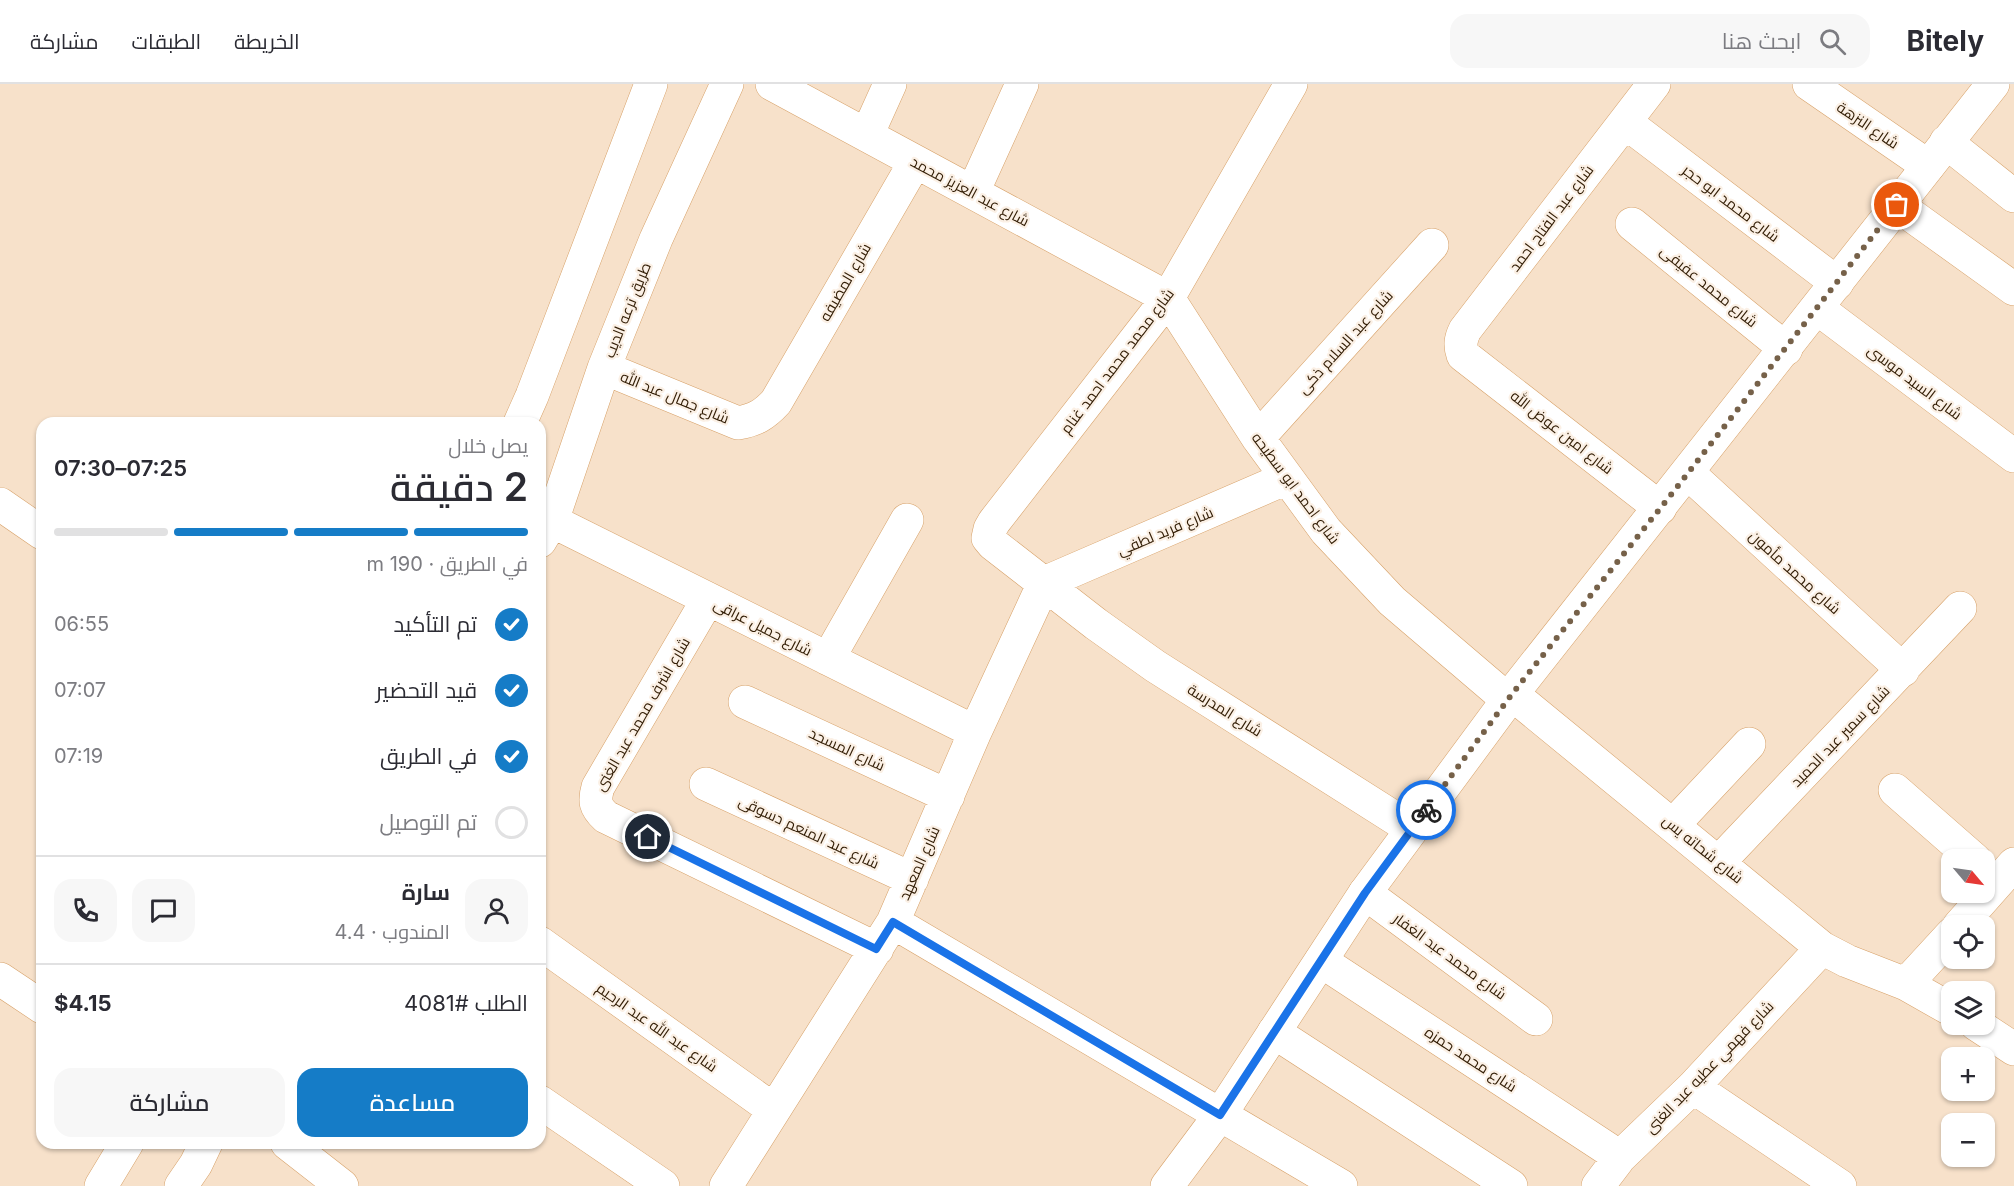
<!DOCTYPE html>
<html lang="ar">
<head>
<meta charset="utf-8">
<style>
  :root { --surface:#fff; --page:#f7f7f7; --text:#2b2b33; --muted:#7c7c81; --line:#e1e1e2; --accent:#157cc7 }
  body { margin:0; font-family:Inter,Cairo,sans-serif; background:var(--page); color:var(--text); direction:rtl; height:100vh; display:flex; flex-direction:column; font-size:22px; white-space:nowrap }
  * { box-sizing:border-box; margin:0 }
  p { font-size:20px; color:var(--muted) }
  .icon { flex:none; width:33px; height:33px; fill:none; stroke:currentColor; stroke-width:2; stroke-linecap:round; stroke-linejoin:round }
  .map { position:relative; flex:1; overflow:hidden; direction:ltr }
  .side { position:absolute; left:36px; top:333px; width:510px; height:732px; display:flex; flex-direction:column; background:var(--surface); border-radius:18px; box-shadow:0 2px 4px #0004; direction:rtl }
  .side>* { flex:none }
  .needle { width:39px; rotate:119deg }
  .controls { position:absolute; left:1941px; top:765px; display:grid; gap:12px }
  .controls a { display:grid; place-items:center; width:54px; height:54px; border-radius:12px; background:var(--surface); box-shadow:0 2px 4px #0004; font-size:30px }
  .pin { position:absolute; display:grid; place-items:center; width:51px; height:51px; color:#fff; margin:-26px; border:3px solid #fff; border-radius:50%; box-shadow:0 2px 6px #0007 }
  .courier { position:absolute; display:grid; place-items:center; width:60px; height:60px; margin:-30px; border:4px solid #1a73e8; border-radius:50%; background:#fff; color:#222; box-shadow:0 2px 8px #0007 }
  .headline em { font-style:normal; font-weight:600 }
  .headline div { display:flex; flex-direction:column-reverse }
  .headline { display:flex; align-items:center; justify-content:space-between; height:102px; padding:0 18px }
  h1 { font-size:39px; font-weight:600; line-height:45px }
  .bar { display:grid; grid-template-columns:repeat(4,1fr); gap:9px 6px; align-content:center; height:72px; padding:0 18px }
  .bar i { height:8px; border-radius:4px; background:var(--line) }
  .bar .selected { background:var(--accent) }
  .bar p { grid-column:span 4 }
  .line { display:flex; align-items:center; gap:15px; padding:0 18px; border-top:2px solid var(--line) }
  .line div { flex:1 }
  .round { display:grid; place-items:center; flex:none; width:63px; height:63px; border-radius:18px; background:var(--page) }
  ol { padding:0 18px; list-style:none }
  li { display:flex; align-items:center; gap:18px; height:66px }
  li p { margin-inline-start:auto }
  li .icon { padding:6px; border-radius:50%; background:var(--accent); color:#fff; stroke-width:4 }
  li:last-child { color:var(--muted) }
  li i { width:33px; height:33px; border:3px solid var(--line); border-radius:50% }
  .primary-button { display:flex; gap:12px; margin-top:auto; padding:12px 18px }
  .primary-button a { flex:1; height:69px; border-radius:18px; background:var(--accent); color:#fff; font-size:24px; font-weight:600; line-height:69px; text-align:center }
  .primary-button a+a { background:var(--page); color:var(--text) }
  header { display:flex; align-items:center; gap:36px; box-sizing:border-box; height:84px; padding:0 30px; background:var(--surface); border-bottom:2px solid var(--line) }
  header strong { font-size:28px }
  nav { display:flex; gap:33px; margin-inline-start:auto; font-size:21px }
  .search { width:420px; height:54px; background:var(--page); display:flex; align-items:center; gap:15px; box-sizing:border-box; padding:0 21px; border-radius:18px; color:var(--muted); font-size:22px }
  .map>svg:first-child { display:block }
  .lines { fill:none; stroke-linecap:round; stroke-linejoin:round }
  .street-casing { stroke:#d7a168; stroke-width:34 }
  .secondary-casing { stroke:#d7a168; stroke-width:34 }
  .street { stroke:#fff; stroke-width:33 }
  .secondary { stroke:#fff; stroke-width:33 }
  .done { stroke:#766149; stroke-width:6; stroke-dasharray:0 10.8 }
  .route { stroke:#1a73e8; stroke-width:8 }
  .labels { text-anchor:middle; dominant-baseline:central; stroke-width:4.5; stroke-linejoin:round; paint-order:stroke }
  .street-label { font-size:15px; fill:#311c04; stroke:#fbf0e5 }
</style>
</head>
<body>
<header>
<strong>Bitely</strong>
<div class="search"><svg class="icon" aria-label="search" viewBox="0 0 24 24"><circle cx="10" cy="10" r="6"/><path d="M15 15l6 6"/></svg>ابحث هنا</div>
<nav><a>الخريطة</a><a>الطبقات</a><a>مشاركة</a></nav>
</header>
<div class="map">
<svg width="2014" height="1102" viewBox="0 0 2014 1102">
  <rect width="100%" height="100%" fill="#f7e1ca"/>
  <g class="lines">
    <g class="street-casing">
      <path id="street" d="M772,0L1168,214L1258,354L1326,447L1392,517L1508,616
        M1291,0L1168,214L994,438L990,445L988,454L993,460L1096,540L1155,582L1412,745
        M1654,0L1465,246C1460,256 1460,262 1463,271L1660,424
        M1809,0L1928,82
        M1625,38L1837,199
        M867,51L890,0
        M1946,58L2014,112
        M973,108L1022,0
        M1897,121L2014,205
        M1632,140L1786,265
        M1817,224L2014,372
        M604,284L738,339C755,336 764,331 776,318L915,78
        M520,339L532,312L651,0
        M1258,354L1432,161
        M1688,389L1903,586
        M0,420L42,449
        M552,437L975,648
        M540,457L552,437L604,284L656,155L727,0
        M1044,499L1287,394
        M708,515L598,703C594,717 595,723 606,733L877,865
        M828,575L907,436
        M1512,610L1822,864L1847,877L1906,900L1952,926
        M745,618L948,712
        M706,700L912,795
        M1895,706L1975,776
        M1673,741L1749,660
        M1719,778L1960,524
        M1365,809L1536,935
        M893,838L1341,1102
        M1959,842L2014,780
        M540,859L774,1026
        M1321,877L1620,1073
        M0,895L42,923
        M1906,900L1952,850
        M1976,940L2014,965
        M1274,948L1511,1102
        M1693,1003L1840,1102
        M540,1018L663,1102
        M287,1059L342,1102
        M101,1102L127,1059
        M181,1102L196,1080L206,1059
        M726,1102L893,838L975,648L1044,499
        M1598,1102L1620,1073L1693,1003L1822,864"/>
    </g>
    <g class="secondary-casing">
      <path id="secondary" d="M1167,1102L1220,1031L1365,809L1512,610L1993,0"/>
    </g>
    <use href="#street" class="street"/>
    <use href="#secondary" class="secondary"/>
  </g>
  <g class="lines">
    <path class="done" d="M1426,726L1512,610L1674,407L1897,121"/>
    <path class="route" d="M648,753L876,865L893,838L1220,1031L1365,809L1426,726"/>
  </g>
  <g class="labels">
    <g class="street-label">
      <text transform="translate(1868 41) rotate(34)">شارع النزهة</text>
      <text transform="translate(970 107) rotate(28)">شارع عبد العزيز محمد</text>
      <text transform="translate(1731 119) rotate(37)">شارع محمد ابو حجر</text>
      <text transform="translate(1551 134) rotate(-53)">شارع عبد الفتاح احمد</text>
      <text transform="translate(845 198) rotate(-60)">شارع المضيفه</text>
      <text transform="translate(1709 202) rotate(39)">شارع محمد عفيفى</text>
      <text transform="translate(627 226) rotate(-68)">طريق ترعه الديب</text>
      <text transform="translate(1345 258) rotate(-48)">شارع عبد السلام ذكى</text>
      <text transform="translate(1117 277) rotate(-53)">شارع محمد محمد احمد غنام</text>
      <text transform="translate(1915 298) rotate(37)">شارع السيد موسى</text>
      <text transform="translate(675 313) rotate(22)">شارع جمال عبد الله</text>
      <text transform="translate(1562 348) rotate(38)">شارع امين عوض الله</text>
      <text transform="translate(1296 404) rotate(53)">شارع احمد ابو سطيحه</text>
      <text transform="translate(1165 447) rotate(-23)">شارع فريد لطفي</text>
      <text transform="translate(1795 488) rotate(42)">شارع محمد مأمون</text>
      <text transform="translate(763 543) rotate(27)">شارع جميل عراقى</text>
      <text transform="translate(1225 626) rotate(32)">شارع المدرسة</text>
      <text transform="translate(642 630) rotate(-60)">شارع اشرف محمد عبد الغنى</text>
      <text transform="translate(1840 652) rotate(-46)">شارع سمير عبد الحميد</text>
      <text transform="translate(847 665) rotate(25)">شارع المسجد</text>
      <text transform="translate(809 748) rotate(25)">شارع عبد المنعم دسوقى</text>
      <text transform="translate(1703 765) rotate(39)">شارع شحاته يس</text>
      <text transform="translate(919 779) rotate(-66)">شارع المعهد</text>
      <text transform="translate(1450 872) rotate(36)">شارع محمد عبد الغفار</text>
      <text transform="translate(657 943) rotate(35)">شارع عبد الله عبد الرحيم</text>
      <text transform="translate(1471 975) rotate(33)">شارع محمد حمزه</text>
      <text transform="translate(1709 983) rotate(-46)">شارع فهمي عطيه عبد الغنى</text>
    </g>
  </g>
</svg>
<div class="controls">
<a><svg class="needle" viewBox="-14 -14 28 28"><path d="M0-13l5 13h-10z" fill="#e53935"/><path d="M0 13l5-13h-10z" fill="#7c7c81"/></svg></a>
<a><svg class="icon" aria-label="locate" viewBox="0 0 24 24"><circle cx="12" cy="12" r="6"/><path d="M12 2v4M12 18v4M2 12h4M18 12h4"/></svg></a>
<a><svg class="icon" aria-label="layers" viewBox="0 0 24 24"><path d="M12 4l9 5-9 5-9-5zM3 14l9 5 9-5"/></svg></a>
<a>+</a>
<a>−</a>
</div>
<div class="pin" style="left:1897px;top:121px;background:#ea580c"><svg class="icon" aria-label="bag" viewBox="0 0 24 24"><path d="M5 8h14l-1 12H6zM9 8a3 3 0 0 1 6 0"/></svg></div>
<div class="pin" style="left:648px;top:753px;background:#1f2937"><svg class="icon" aria-label="home" viewBox="0 0 24 24"><path d="M3 11l9-7 9 7M6 9v11h12V9"/></svg></div>
<div class="courier" style="left:1426px;top:726px"><svg class="icon" aria-label="bike" viewBox="0 0 24 24"><circle cx="6" cy="16" r="4"/><circle cx="18" cy="16" r="4"/><path d="M6 16l4-8h5l3 8M10 8l3 8H6M13 5h3"/></svg></div>
<section class="side">
<div class="headline"><div><h1>2 دقيقة</h1><p>يصل خلال</p></div><em>07:25–07:30</em></div>
<div class="bar"><i class="selected"></i><i class="selected"></i><i class="selected"></i><i></i><p>في الطريق · 190 m</p></div>
<ol>
<li><svg class="icon" aria-label="check" viewBox="0 0 24 24"><path d="M5 12l5 5 9-10"/></svg>تم التأكيد<p>06:55</p></li>
<li><svg class="icon" aria-label="check" viewBox="0 0 24 24"><path d="M5 12l5 5 9-10"/></svg>قيد التحضير<p>07:07</p></li>
<li><svg class="icon" aria-label="check" viewBox="0 0 24 24"><path d="M5 12l5 5 9-10"/></svg>في الطريق<p>07:19</p></li>
<li><i></i>تم التوصيل</li>
</ol>
<div class="line" style="height:108px"><a class="round"><svg class="icon" aria-label="person" viewBox="0 0 24 24"><circle cx="12" cy="8" r="4"/><path d="M4 21q1-7 8-7t8 7"/></svg></a><div><b>سارة</b><p>المندوب · 4.4</p></div><a class="round"><svg class="icon" aria-label="chat" viewBox="0 0 24 24"><path d="M4 5h16v11H9l-5 4z"/></svg></a><a class="round"><svg class="icon" aria-label="phone" viewBox="0 0 24 24"><path d="M5 4h4l2 5-3 2q2 4 5 5l2-3 5 2v4C11 20 4 13 5 4z"/></svg></a></div>
<div class="line" style="height:78px"><div>الطلب #4081</div><b>$4.15</b></div>
<div class="primary-button"><a>مساعدة</a><a>مشاركة</a></div>
</section>
</div>
</body>
</html>
